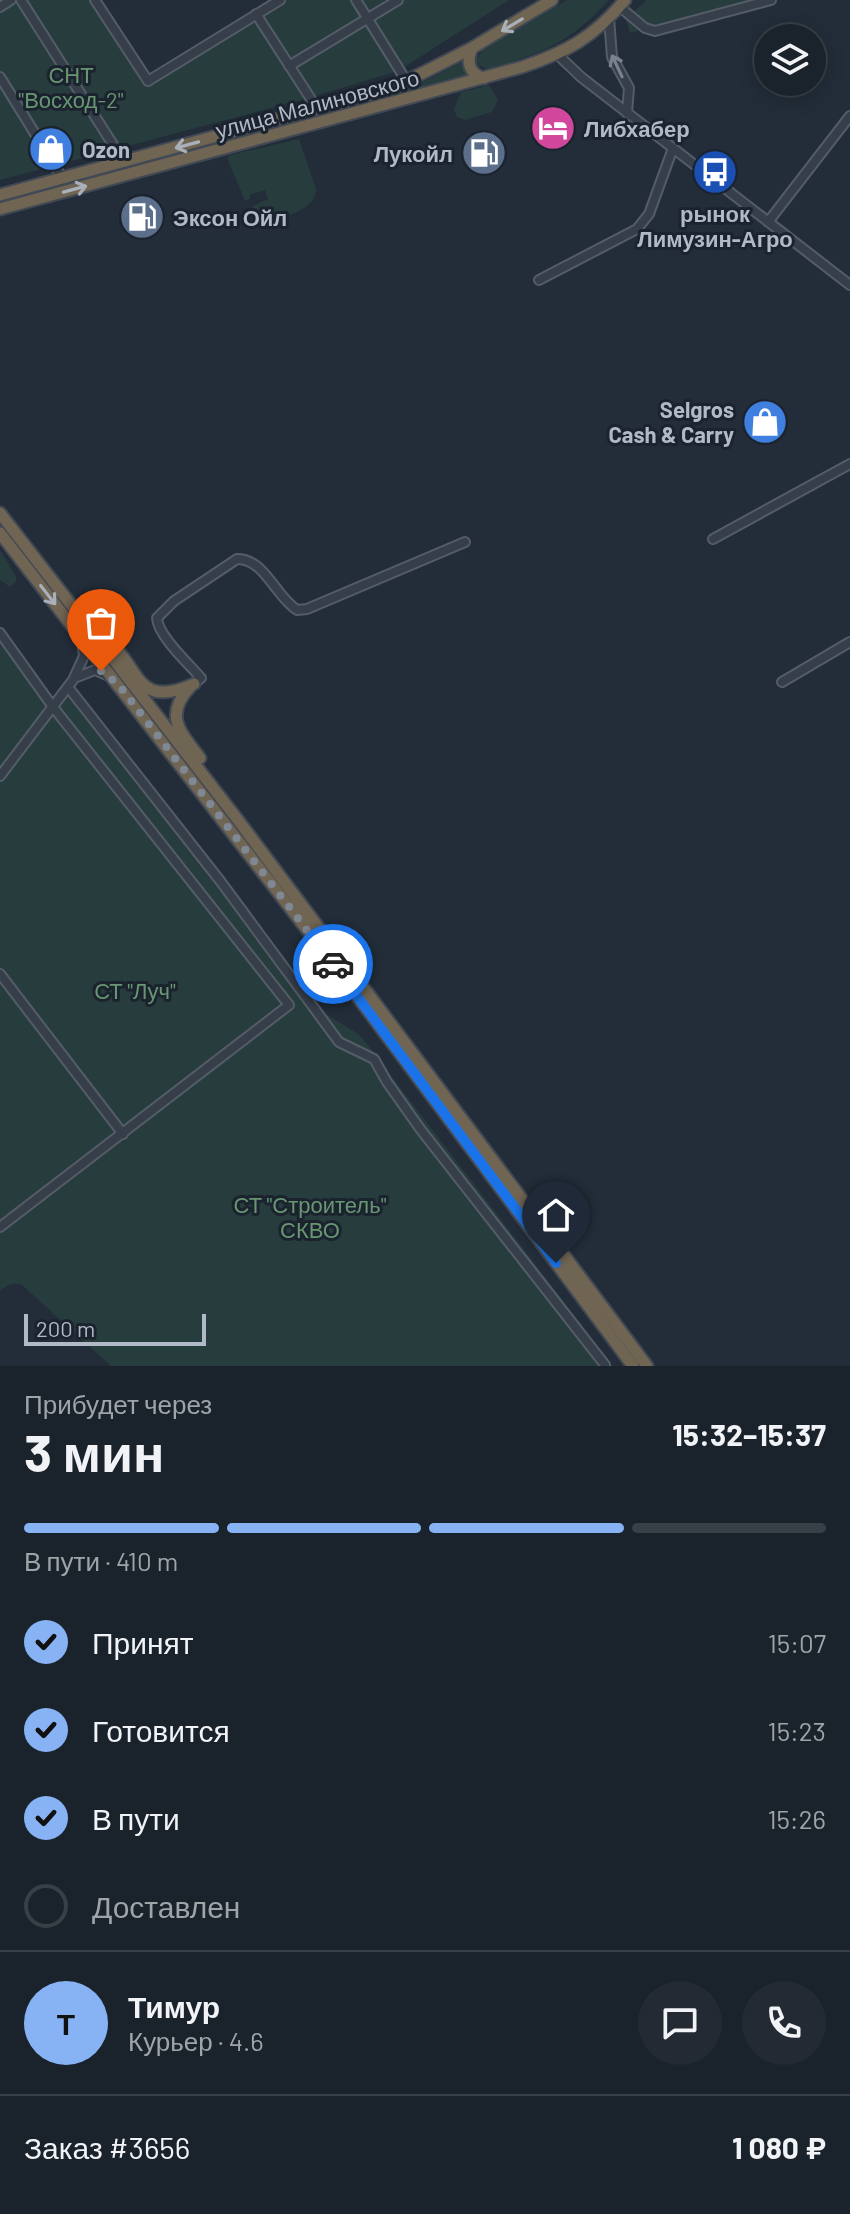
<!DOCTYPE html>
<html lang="ru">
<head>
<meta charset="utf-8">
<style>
  :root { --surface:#1a222b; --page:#232a33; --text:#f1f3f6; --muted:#9fa4a9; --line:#383f47; --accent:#87b3f5 }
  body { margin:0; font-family:Barlow,sans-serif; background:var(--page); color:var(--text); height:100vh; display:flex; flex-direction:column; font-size:30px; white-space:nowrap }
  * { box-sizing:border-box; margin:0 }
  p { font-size:26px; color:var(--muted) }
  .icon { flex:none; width:44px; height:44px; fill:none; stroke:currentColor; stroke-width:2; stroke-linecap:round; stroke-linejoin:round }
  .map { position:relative; height:1366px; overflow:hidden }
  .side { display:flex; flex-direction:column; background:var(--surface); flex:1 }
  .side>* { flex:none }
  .tools { position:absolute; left:754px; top:24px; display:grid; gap:16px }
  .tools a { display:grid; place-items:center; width:72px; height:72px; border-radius:50%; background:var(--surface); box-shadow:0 4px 20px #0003,0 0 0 2px var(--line); font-size:40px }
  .scale { position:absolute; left:24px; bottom:20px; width:182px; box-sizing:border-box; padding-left:8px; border:4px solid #b1b9c6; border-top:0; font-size:22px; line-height:28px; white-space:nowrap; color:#b1b9c6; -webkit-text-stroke:6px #1b232f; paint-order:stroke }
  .pin { position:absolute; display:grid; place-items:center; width:68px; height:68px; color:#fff; margin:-82px -34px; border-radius:50% 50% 50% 0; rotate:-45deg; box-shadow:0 0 8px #0007 }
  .pin .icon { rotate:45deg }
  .courier { position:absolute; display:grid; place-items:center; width:80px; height:80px; margin:-40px; border:6px solid #1a73e8; border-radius:50%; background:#fff; color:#222; box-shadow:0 2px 10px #0007 }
  .overview em { font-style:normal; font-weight:700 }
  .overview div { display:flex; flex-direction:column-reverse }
  .overview { display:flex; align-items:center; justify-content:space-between; height:136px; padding:0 24px }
  h1 { font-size:52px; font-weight:700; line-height:60px }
  .bar { display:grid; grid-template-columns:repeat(4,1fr); gap:12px 8px; align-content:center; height:96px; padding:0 24px }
  .bar i { height:10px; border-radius:6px; background:var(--line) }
  .bar .on { background:var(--accent) }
  .bar p { grid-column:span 4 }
  .line { display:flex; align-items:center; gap:20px; padding:0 24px; border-top:2px solid var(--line) }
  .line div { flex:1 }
  .round { display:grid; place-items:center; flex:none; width:84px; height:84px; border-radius:42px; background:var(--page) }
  ol { padding:0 24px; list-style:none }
  li { display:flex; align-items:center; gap:24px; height:88px }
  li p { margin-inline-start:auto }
  li .icon { padding:8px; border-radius:50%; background:var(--accent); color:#111; stroke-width:4 }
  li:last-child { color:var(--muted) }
  li i { width:44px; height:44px; border:4px solid var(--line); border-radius:50% }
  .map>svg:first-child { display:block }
  .green { fill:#273c3d }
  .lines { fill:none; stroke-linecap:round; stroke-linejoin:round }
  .minor-casing { stroke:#545c68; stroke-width:12 }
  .highway-casing { stroke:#414955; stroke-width:15 }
  .minor { stroke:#363e4a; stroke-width:8 }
  .highway { stroke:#706453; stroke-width:11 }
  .oneway { stroke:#aab0ba }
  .oneway2 { stroke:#7a828e }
  .done { stroke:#7f8895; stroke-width:8; stroke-dasharray:0 14.4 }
  .route { stroke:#1a73e8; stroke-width:10 }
  .labels { text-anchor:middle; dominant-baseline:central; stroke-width:6; stroke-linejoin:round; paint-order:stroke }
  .park-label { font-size:22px; fill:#689672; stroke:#1b232f }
  .street-label { font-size:22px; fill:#b1b9c6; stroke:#1b232f }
  .poi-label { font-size:22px; font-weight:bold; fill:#b1b9c6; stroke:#1b232f; text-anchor:start }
</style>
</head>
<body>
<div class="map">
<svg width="850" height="1366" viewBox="0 0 850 1366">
  <rect width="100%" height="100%" fill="#222d39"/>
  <path class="green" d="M0,0H99L149,79L276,0H509L398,71L312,97L0,180Z
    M567,0H609C568,44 544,53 487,69L478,65L476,59L482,51Z
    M646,0H758L630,33L626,20Z
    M462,62L469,77L393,97Z
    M489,85L498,100L492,112L465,120L457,117L454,109L461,92Z
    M299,139L316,189C315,212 283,216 265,223H261L252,206L268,199L265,190L250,195V199L245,201L227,158L230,155Z
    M0,550L16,576V581L10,587L0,580Z
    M0,630L54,700L0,771Z
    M72,688L326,1014L360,1035L613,1366H111L21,1284H11L0,1290V783Z"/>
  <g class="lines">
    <g class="minor-casing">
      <path id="minor" d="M21,0L124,162
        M95,0L148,81L280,0
        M356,0L407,82
        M0,7L11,0
        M620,7L645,28L655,31L771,0
        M256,14L318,110
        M609,18L612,57L629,88L627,113
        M558,55L581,77L850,285
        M289,66L398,0
        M0,77L63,179
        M768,222L850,116
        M539,280L637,229L649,214L673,148
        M713,539L850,464
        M0,633L53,707L289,1005L0,1227
        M77,677L95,670L109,676
        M782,682L850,642
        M194,684L201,678C189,664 158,636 157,618L174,601L237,559C265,559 275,596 297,610L307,609L465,542
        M68,687L221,882L339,1042L374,1059L387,1082L421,1130L605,1365
        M0,776L73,680L84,656L82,641
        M0,974L123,1134"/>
    </g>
    <g class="highway-casing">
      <path id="highway" d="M472,48C466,62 469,74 484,78
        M0,195L393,88L472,48L552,0
        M0,209L522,67C567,52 594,37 625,0
        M0,513L238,820L647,1366
        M0,533L322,949L633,1366
        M96,638C143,652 126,714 194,684
        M190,687C163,716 181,733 200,758"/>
    </g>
    <use href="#minor" class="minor"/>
    <use href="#highway" class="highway"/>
  </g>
  <defs><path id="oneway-shaft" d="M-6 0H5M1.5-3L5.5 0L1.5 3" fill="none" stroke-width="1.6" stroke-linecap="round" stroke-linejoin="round" transform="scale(2)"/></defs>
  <g class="oneway">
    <use href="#oneway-shaft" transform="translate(512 25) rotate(149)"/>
    <use href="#oneway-shaft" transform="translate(187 145) rotate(165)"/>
    <use href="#oneway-shaft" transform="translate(75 189) rotate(-15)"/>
    <use href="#oneway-shaft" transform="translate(48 595) rotate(52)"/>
  </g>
  <use class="oneway2" href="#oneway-shaft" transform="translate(617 66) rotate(-115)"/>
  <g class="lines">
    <path class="done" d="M101,671L118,684L333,964"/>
    <path class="route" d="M333,964L556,1263"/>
  </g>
  <defs>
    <g id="hotel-disc" transform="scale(2.3)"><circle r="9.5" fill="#d1479c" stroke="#1b232f"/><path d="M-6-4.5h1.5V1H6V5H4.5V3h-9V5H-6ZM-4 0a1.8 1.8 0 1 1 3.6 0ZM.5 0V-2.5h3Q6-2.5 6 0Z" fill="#fff"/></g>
    <g id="shop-disc" transform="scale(2.3)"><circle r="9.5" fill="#3f7fe0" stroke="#1b232f"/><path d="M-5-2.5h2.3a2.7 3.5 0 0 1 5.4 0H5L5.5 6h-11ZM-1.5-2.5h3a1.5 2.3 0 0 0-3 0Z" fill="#fff"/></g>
    <g id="fuel-disc" transform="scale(2.3)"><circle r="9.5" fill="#5c6f8a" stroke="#1b232f"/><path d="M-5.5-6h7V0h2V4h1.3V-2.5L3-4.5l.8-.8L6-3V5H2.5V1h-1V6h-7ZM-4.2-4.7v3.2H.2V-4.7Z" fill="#fff"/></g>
    <g id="bus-disc" transform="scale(2.3)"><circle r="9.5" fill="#1a4fb4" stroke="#1b232f"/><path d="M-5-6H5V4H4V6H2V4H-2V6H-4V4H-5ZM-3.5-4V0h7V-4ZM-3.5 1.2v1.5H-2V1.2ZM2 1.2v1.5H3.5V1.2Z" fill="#fff"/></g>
  </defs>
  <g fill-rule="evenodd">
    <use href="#hotel-disc" x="553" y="128"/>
    <use href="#shop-disc" x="51" y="149"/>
    <use href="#fuel-disc" x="484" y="153"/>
    <use href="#bus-disc" x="715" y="172"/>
    <use href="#fuel-disc" x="142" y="217"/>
    <use href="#shop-disc" x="765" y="422"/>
  </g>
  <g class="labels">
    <g class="park-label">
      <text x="71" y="74">СНТ<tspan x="71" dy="25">"Восход-2"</tspan></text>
      <text x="135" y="990">СТ "Луч"</text>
      <text x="310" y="1204">СТ "Строитель"<tspan x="310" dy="25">СКВО</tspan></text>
    </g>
    <g class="street-label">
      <text transform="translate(317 103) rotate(-15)">улица Малиновского</text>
    </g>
    <g class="poi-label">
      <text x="584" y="128">Либхабер</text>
      <text x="82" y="149">Ozon</text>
      <text x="453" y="153" text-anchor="end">Лукойл</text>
      <text x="715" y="213" text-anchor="middle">рынок<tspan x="715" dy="25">Лимузин-Агро</tspan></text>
      <text x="173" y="217">Эксон Ойл</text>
      <text x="734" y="409" text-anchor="end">Selgros<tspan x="734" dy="25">Cash &amp; Carry</tspan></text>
    </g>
  </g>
</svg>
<div class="tools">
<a><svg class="icon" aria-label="layers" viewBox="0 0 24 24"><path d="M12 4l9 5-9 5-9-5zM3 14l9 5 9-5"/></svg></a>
</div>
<div class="scale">200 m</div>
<div class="pin" style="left:101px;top:671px;background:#ea580c"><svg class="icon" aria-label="bag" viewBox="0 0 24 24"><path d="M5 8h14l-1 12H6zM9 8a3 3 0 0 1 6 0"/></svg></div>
<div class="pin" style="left:556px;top:1263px;background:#1f2937"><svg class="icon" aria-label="home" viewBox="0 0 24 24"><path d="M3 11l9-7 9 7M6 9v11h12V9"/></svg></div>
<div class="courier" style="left:333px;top:964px"><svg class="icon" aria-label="car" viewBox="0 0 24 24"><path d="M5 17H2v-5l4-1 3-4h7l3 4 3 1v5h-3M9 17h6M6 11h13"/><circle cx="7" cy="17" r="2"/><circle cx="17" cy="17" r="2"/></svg></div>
</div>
<section class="side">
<div class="overview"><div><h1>3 мин</h1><p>Прибудет через</p></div><em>15:32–15:37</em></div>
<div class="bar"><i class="on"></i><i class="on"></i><i class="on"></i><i></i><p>В пути · 410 m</p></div>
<ol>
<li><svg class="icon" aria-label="check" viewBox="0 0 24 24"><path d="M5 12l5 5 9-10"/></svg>Принят<p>15:07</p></li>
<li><svg class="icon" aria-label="check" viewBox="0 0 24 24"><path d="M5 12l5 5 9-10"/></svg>Готовится<p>15:23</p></li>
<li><svg class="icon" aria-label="check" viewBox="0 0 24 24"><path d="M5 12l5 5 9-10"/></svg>В пути<p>15:26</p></li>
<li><i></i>Доставлен</li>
</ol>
<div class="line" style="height:144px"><b class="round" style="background:var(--accent);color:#111">Т</b><div><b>Тимур</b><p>Курьер · 4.6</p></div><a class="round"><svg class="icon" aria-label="chat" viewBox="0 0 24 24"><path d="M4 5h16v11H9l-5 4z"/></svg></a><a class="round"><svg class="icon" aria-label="phone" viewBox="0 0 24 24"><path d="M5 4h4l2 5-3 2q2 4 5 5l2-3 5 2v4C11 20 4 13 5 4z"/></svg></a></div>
<div class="line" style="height:104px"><div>Заказ #3656</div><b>1 080 ₽</b></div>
</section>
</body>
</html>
